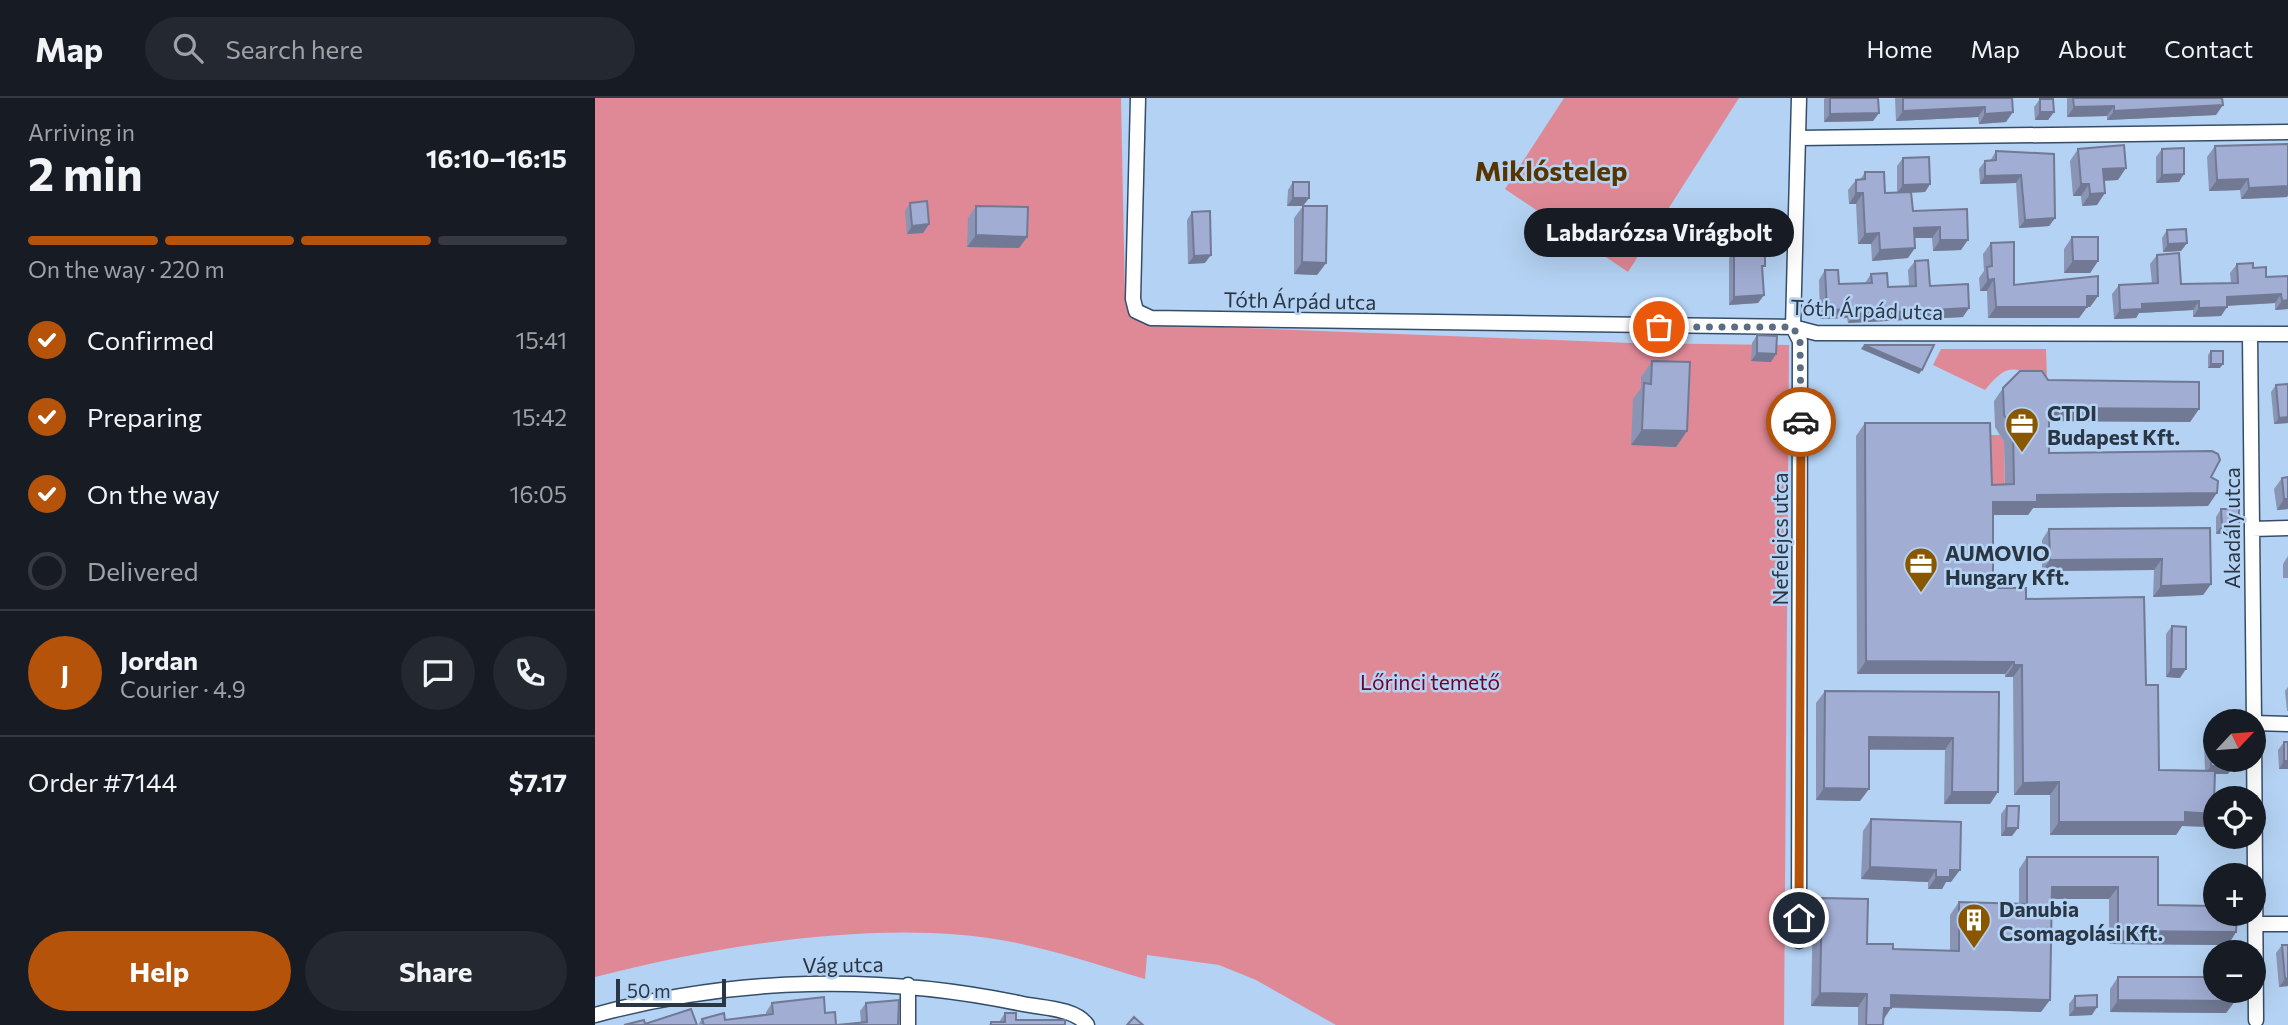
<!DOCTYPE html>
<html lang="en">
<head>
<meta charset="utf-8">
<style>
  :root { --surface:#171b24; --page:#242831; --text:#f1f3f6; --muted:#9ea1a6; --line:#363941; --accent:#b45309 }
  body { margin:0; font-family:Commissioner,sans-serif; background:var(--page); color:var(--text); height:100vh; display:flex; flex-direction:column; font-size:26px; white-space:nowrap }
  * { box-sizing:border-box; margin:0 }
  p { font-size:23px; color:var(--muted) }
  .icon { flex:none; width:38px; height:38px; fill:none; stroke:currentColor; stroke-width:2; stroke-linecap:round; stroke-linejoin:round }
  .map { position:relative; flex:1; overflow:hidden }
  .side { display:flex; flex-direction:column; background:var(--surface); width:595px }
  .side>* { flex:none }
  .needle { width:46px; rotate:64deg }
  .controls { position:absolute; left:1608px; top:611px; display:grid; gap:14px }
  .controls a { display:grid; place-items:center; width:63px; height:63px; border-radius:50%; background:var(--surface); box-shadow:0 7px 28px #0002; font-size:35px }
  .scale { position:absolute; left:21px; bottom:18px; width:110px; box-sizing:border-box; padding-left:7px; border:4px solid #2a3643; border-top:0; font-size:19px; line-height:24px; white-space:nowrap; color:#2a3643; -webkit-text-stroke:5px #b4d2f3; paint-order:stroke }
  .pin { position:absolute; display:grid; place-items:center; width:60px; height:60px; color:#fff; margin:-30px; border:4px solid #fff; border-radius:50%; box-shadow:0 2px 7px #0007 }
  .courier { position:absolute; display:grid; place-items:center; width:70px; height:70px; margin:-35px; border:5px solid #b45309; border-radius:50%; background:#fff; color:#222; box-shadow:0 2px 9px #0007 }
  .bubble { position:absolute; height:49px; border-radius:24px; background:var(--surface); box-shadow:0 7px 28px #0002; font-size:23px; font-weight:700; line-height:49px; text-align:center }
  .overview em { font-style:normal; font-weight:700 }
  .overview div { display:flex; flex-direction:column-reverse }
  .overview { display:flex; align-items:center; justify-content:space-between; height:119px; padding:0 28px }
  h1 { font-size:46px; font-weight:700; line-height:52px }
  .bar { display:grid; grid-template-columns:repeat(4,1fr); gap:10px 7px; align-content:center; height:84px; padding:0 28px }
  .bar i { height:9px; border-radius:5px; background:var(--line) }
  .bar .current { background:var(--accent) }
  .bar p { grid-column:span 4 }
  .line { display:flex; align-items:center; gap:18px; padding:0 28px; border-top:2px solid var(--line) }
  .line div { flex:1 }
  .round { display:grid; place-items:center; flex:none; width:74px; height:74px; border-radius:37px; background:var(--page) }
  ol { padding:0 28px; list-style:none }
  li { display:flex; align-items:center; gap:21px; height:77px }
  li p { margin-inline-start:auto }
  li .icon { padding:7px; border-radius:50%; background:var(--accent); color:#fff; stroke-width:4 }
  li:last-child { color:var(--muted) }
  li i { width:38px; height:38px; border:4px solid var(--line); border-radius:50% }
  .primary-button { display:flex; gap:14px; margin-top:auto; padding:14px 28px }
  .primary-button a { flex:1; height:80px; border-radius:42px; background:var(--accent); color:#fff; font-size:28px; font-weight:700; line-height:80px; text-align:center }
  .primary-button a+a { background:var(--page); color:var(--text) }
  header { display:flex; align-items:center; gap:42px; box-sizing:border-box; height:98px; padding:0 35px; background:var(--surface); border-bottom:2px solid var(--line) }
  header strong { font-size:33px }
  nav { display:flex; gap:38px; margin-inline-start:auto; font-size:24px }
  .search { width:490px; height:63px; background:var(--page); display:flex; align-items:center; gap:18px; box-sizing:border-box; padding:0 24px; border-radius:38px; color:var(--muted); font-size:26px }
  main { display:flex; flex:1; min-height:0 }
  .map>svg:first-child { display:block }
  .green { fill:#df8996 }
  .lines { fill:none; stroke-linecap:round; stroke-linejoin:round }
  .street-casing { stroke:#344e6a; stroke-width:17 }
  .street { stroke:#fff; stroke-width:14 }
  .wall { fill:#8a95b5 }
  .shaded-wall { fill:#717994 }
  .building { fill:#a1add3; stroke:#717994; stroke-width:2 }
  .done { stroke:#5a6d81; stroke-width:7; stroke-dasharray:0 12.6 }
  .route { stroke:#b45309; stroke-width:9 }
  .labels { text-anchor:middle; dominant-baseline:central; stroke-width:5; stroke-linejoin:round; paint-order:stroke }
  .street-label { font-size:21px; fill:#2a3643; stroke:#b4d2f3 }
  .poi-label { font-size:21px; font-weight:bold; fill:#2a3643; stroke:#b4d2f3; text-anchor:start }
  .park-label { font-size:21px; fill:#6f0027; stroke:#b4d2f3 }
  .district-label { font-size:28px; font-weight:bold; fill:#573500; stroke:#b4d2f3 }
</style>
</head>
<body>
<header>
<strong>Map</strong>
<div class="search"><svg class="icon" aria-label="search" viewBox="0 0 24 24"><circle cx="10" cy="10" r="6"/><path d="M15 15l6 6"/></svg>Search here</div>
<nav><a>Home</a><a>Map</a><a>About</a><a>Contact</a></nav>
</header>
<main>
<section class="side">
<div class="overview"><div><h1>2 min</h1><p>Arriving in</p></div><em>16:10–16:15</em></div>
<div class="bar"><i class="current"></i><i class="current"></i><i class="current"></i><i></i><p>On the way · 220 m</p></div>
<ol>
<li><svg class="icon" aria-label="check" viewBox="0 0 24 24"><path d="M5 12l5 5 9-10"/></svg>Confirmed<p>15:41</p></li>
<li><svg class="icon" aria-label="check" viewBox="0 0 24 24"><path d="M5 12l5 5 9-10"/></svg>Preparing<p>15:42</p></li>
<li><svg class="icon" aria-label="check" viewBox="0 0 24 24"><path d="M5 12l5 5 9-10"/></svg>On the way<p>16:05</p></li>
<li><i></i>Delivered</li>
</ol>
<div class="line" style="height:126px"><b class="round" style="background:var(--accent);color:#fff">J</b><div><b>Jordan</b><p>Courier · 4.9</p></div><a class="round"><svg class="icon" aria-label="chat" viewBox="0 0 24 24"><path d="M4 5h16v11H9l-5 4z"/></svg></a><a class="round"><svg class="icon" aria-label="phone" viewBox="0 0 24 24"><path d="M5 4h4l2 5-3 2q2 4 5 5l2-3 5 2v4C11 20 4 13 5 4z"/></svg></a></div>
<div class="line" style="height:91px"><div>Order #7144</div><b>$7.17</b></div>
<div class="primary-button"><a>Help</a><a>Share</a></div>
</section>
<div class="map">
<svg width="1693" height="927" viewBox="0 0 1693 927">
  <rect width="100%" height="100%" fill="#b4d2f3"/>
  <path class="green" d="M0,0H526L530,202L537,218L549,226L1036,245L1194,247L1189,927H741L661,882L624,867L552,857L550,881C506,868 462,853 417,844C293,819 122,847 0,879Z
    M969,0H1144L1033,174L910,91Z
    M1346,251H1451L1452,281C1420,273 1416,260 1390,292L1338,267Z
    M1386,337H1405L1409,344L1410,399H1388Z"/>
  <g class="lines">
    <g class="street-casing">
      <path id="street" d="M543,0L538,201L541,213L556,220L1198,229L1221,235L1693,236
        M1203,40L1693,34
        M1655,237L1659,623
        M1657,431L1693,430
        M1659,625L1693,626
        M1659,634L1661,922
        M1661,826H1693
        M1204,843L1205,243L1198,229L1204,0
        M0,917C139,879 287,876 428,906C447,910 480,910 492,927
        M313,927V887"/>
    </g>
    <use href="#street" class="street"/>
  </g>
  <path class="wall" d="M1230,0H1283L1284,15L1278,23L1229,24V1Z
    M1300,0H1417L1411,24L1384,26L1383,19L1301,23Z
    M1472,0H1627L1621,17L1512,22V18L1472,19Z
    M1445,1L1459,14L1453,22H1440L1439,9Z
    M1693,46V97L1692,99L1646,101L1645,92L1614,93L1612,59L1620,48Z
    M1483,51L1523,82L1509,83L1502,107L1487,108L1486,98H1478L1475,63Z
    M1567,51L1584,84L1561,85V59Z
    M1401,53L1459,56L1460,120L1454,128L1424,130L1421,85L1385,86L1384,71L1390,63H1395Z
    M1308,60L1335,86L1330,94L1316,95L1318,113L1372,111L1366,152L1338,153L1337,140H1319L1313,160L1277,163L1276,146H1263L1261,106H1254L1253,92L1261,82H1265L1270,74L1290,95H1302V68Z
    M698,84L714,100L708,108H692L693,92Z
    M315,105L334,126L328,135L312,136L310,113Z
    M381,108L432,139L424,150L372,149L373,120Z
    M708,108L731,165L722,177L699,176V120Z
    M597,114L610,165L593,166L592,122Z
    M1572,132L1592,145L1586,153L1568,154L1567,140Z
    M1477,139L1503,163L1495,175H1469V151Z
    M1396,145L1419,187L1503,198L1495,209H1492L1484,220H1393L1392,193H1385L1384,180L1389,173L1388,156Z
    M1139,152L1169,197L1163,205L1134,207V160Z
    M1562,157L1586,186L1636,185L1635,175L1642,166L1658,170L1671,179L1693,178V211L1680,212V205L1632,208L1626,218L1598,219V212L1544,215L1541,220L1519,221L1517,196L1524,187L1557,185L1555,166Z
    M1320,163L1335,188L1368,219L1253,225L1252,220L1225,221L1224,182L1230,172L1244,186L1270,185L1276,176L1293,189L1314,188L1313,172Z
    M1162,237L1176,264L1156,263L1157,245Z
    M1616,253L1625,270H1613V257Z
    M1057,263L1092,333L1081,349L1036,347L1038,301L1046,290V279Z
    M1453,282L1604,311L1595,324L1454,323V355L1616,379L1613,408L1438,410L1433,417H1398V490L1431,501L1551,587L1564,672L1610,673L1609,646L1615,638L1633,676H1619V704H1620V727L1619,729L1587,728L1581,737H1455V697H1419L1418,579H1410V576H1262L1261,338L1270,325L1397,387L1410,386L1409,344L1400,329L1399,303L1408,290Z
    M1693,286V325L1679,326L1676,294L1681,287Z
    M1693,379V411L1682,412L1679,391L1687,380Z
    M1626,411L1638,435L1621,436V419Z
    M1615,430L1616,486L1608,497L1558,499L1559,472L1447,473V442L1454,431Z
    M1693,458V480H1688V466Z
    M1577,528L1585,580L1571,579V536Z
    M1693,589V613H1692L1690,593Z
    M1230,593L1404,594L1395,706H1349L1350,652H1274L1265,703L1221,702V605Z
    M1689,644L1693,671H1684L1683,652Z
    M1412,708L1417,738H1406V716Z
    M1276,721L1356,784H1351L1347,791H1333V784L1266,781L1268,733Z
    M1432,759H1563V807L1641,834L1633,847L1514,846V801H1456L1446,914L1296,910L1289,921L1288,927H1263V909L1216,908L1218,813L1227,800L1272,846L1298,851L1355,853V817L1364,804L1424,806V771Z
    M1687,847L1693,888L1684,889L1681,855Z
    M1523,879L1640,903L1631,915L1515,914V891Z
    M1480,898L1497,917L1474,918V906Z
    M177,905L230,915L241,927H103L107,921L130,922L171,916V914Z
    M271,905L303,927L266,925L265,913Z
    M410,915L421,922L470,927H394L396,924H404Z"/>
  <path class="shaded-wall" d="M1628,7L1621,17L1512,22L1519,13Z
    M1519,8L1512,18L1472,19L1479,9Z
    M1390,9L1383,19L1301,23L1308,13Z
    M1418,14L1411,24L1384,26L1390,16Z
    M1445,14H1459L1453,22H1440Z
    M1284,15L1278,23L1229,24L1235,16Z
    M1531,70L1523,82L1500,83L1508,71Z
    M1589,76L1584,84L1561,85L1567,77Z
    M1426,77L1421,85L1385,86L1390,78Z
    M1653,81L1645,92L1614,93L1622,82Z
    M1335,86L1330,94L1302,95L1308,87Z
    M1486,86H1494L1486,98H1478Z
    M1693,88V97L1692,99L1646,101L1654,90Z
    M1261,95H1268L1261,106H1254Z
    M1510,95L1502,107L1487,108L1495,96Z
    M698,100H714L708,108H692Z
    M1460,120L1454,128L1424,130L1430,122Z
    M334,126L328,135L312,136L317,128Z
    M1345,129L1337,140H1311L1319,130Z
    M1284,135L1276,146H1263L1270,136Z
    M381,137L432,139L424,150L372,149Z
    M1345,142H1373L1366,152L1338,153Z
    M1592,145L1586,153L1568,154L1573,146Z
    M1320,150L1313,160L1277,163L1285,152Z
    M616,157L610,165L593,166L599,158Z
    M1478,163H1503L1495,175H1469Z
    M707,164L731,165L722,177L699,176Z
    M1399,181L1392,193H1385L1393,182Z
    M1686,196L1680,205L1626,208L1632,199Z
    M1169,197L1163,205L1134,207L1139,199Z
    M1492,198H1503L1495,209H1492L1484,220H1393L1401,209Z
    M1693,202V211L1680,212L1687,203Z
    M1604,203L1598,212L1544,215L1541,220L1519,221L1525,212L1547,206Z
    M1632,209L1626,218L1598,219L1604,210Z
    M1374,210L1368,219L1253,225L1259,216Z
    M1259,211L1252,220L1225,221L1232,212Z
    M1269,247L1327,272L1324,276L1266,251Z
    M1162,255L1181,256L1176,264L1156,263Z
    M1616,266H1628L1625,270H1613Z
    M1454,310L1604,311L1595,324L1445,323Z
    M1693,319V325L1679,326L1684,320Z
    M1047,332L1092,333L1081,349L1036,347Z
    M1622,395L1613,408L1438,410L1433,417H1389L1398,404L1442,397Z
    M1689,401H1693V411L1682,412Z
    M1627,427H1644L1638,435L1621,436Z
    M1567,461L1559,472L1447,473L1455,462Z
    M1616,486L1608,497L1558,499L1566,488Z
    M1271,563L1419,564L1410,576H1262Z
    M1419,567H1427L1418,579H1410Z
    M1576,571H1591L1585,580L1571,579Z
    M1274,639L1358,640L1350,652L1266,651Z
    M1689,663H1693V671H1684Z
    M1639,667L1633,676H1610L1616,668Z
    M1464,684L1455,697H1419L1428,685Z
    M1229,690L1274,691L1265,703L1221,702Z
    M1357,694H1403L1395,706H1349Z
    M1590,714L1620,716V727L1619,729L1587,728L1581,737H1455L1464,724Z
    M1411,730H1423L1417,738H1406Z
    M1275,769L1341,772L1333,784L1266,781Z
    M1355,772H1365L1356,784H1351L1347,791H1333L1341,779Z
    M1457,789H1523L1514,801H1448Z
    M1523,833L1641,834L1633,847L1514,846Z
    M1693,880V888L1684,889L1690,881Z
    M1225,895L1272,896L1263,909L1216,908Z
    M1296,897L1455,902L1446,914L1288,909Z
    M1523,902L1640,903L1631,915L1515,914Z
    M1502,909L1497,917L1474,918L1480,910Z
    M1289,910H1296L1288,922Z"/>
  <path class="building" d="M1235,0H1283L1284,15L1235,16Z
    M1308,0H1417L1418,14L1390,16V9L1308,13Z
    M1478,0H1627L1628,7L1519,13V8L1479,9Z
    M1445,1H1458L1459,14H1445Z
    M1693,46V88L1654,90L1653,81L1622,82L1620,48Z
    M1529,47L1531,70L1508,71L1510,95L1495,96L1494,86H1486L1483,51Z
    M1589,50V76L1567,77V51Z
    M1401,53L1459,56L1460,120L1430,122L1426,77L1390,78V63L1401,62Z
    M1334,59L1335,86L1308,87V60Z
    M1270,74H1289L1290,95L1316,94L1318,113L1372,111L1373,142H1345V129L1319,130L1320,150L1285,152L1284,135L1270,136L1268,95H1261V82L1270,81Z
    M698,84H714V100H698Z
    M332,103L334,126L317,128L315,105Z
    M381,108L433,109L432,139L381,137Z
    M708,108H732L731,165L707,164Z
    M615,113L616,157L599,158L597,114Z
    M1591,131L1592,145L1573,146L1572,132Z
    M1477,139H1503V163H1478Z
    M1419,144V187L1503,178V198H1492V209H1401L1399,181L1393,182L1392,169L1397,168L1396,145Z
    M1170,151V168H1167L1169,197L1139,199V152Z
    M1584,155L1586,186L1643,185L1642,166L1658,165V170L1671,169V179L1693,178V202L1687,203L1686,196L1632,199V209L1604,210V203L1547,206V211L1525,212L1524,187L1563,185L1562,157Z
    M1333,162L1335,188L1373,186L1374,210L1259,216V211L1232,212L1230,172H1243L1244,186L1277,185L1276,176L1292,175L1293,189L1321,188L1320,163Z
    M1162,237L1182,238L1181,256L1162,255Z
    M1269,247H1339L1327,272Z
    M1616,253H1628V266H1616Z
    M1057,263L1095,264L1092,333L1047,332L1049,285L1056,286Z
    M1425,273H1447L1453,282L1604,284V311L1454,310V355L1617,353L1623,356L1625,362L1616,379L1623,383L1622,395L1442,397V404H1398V490H1431V501L1549,499L1551,587H1563L1564,672L1620,673L1619,704H1620V716L1590,714V724H1464V684L1428,685L1427,567H1419V564L1271,563L1270,325H1395L1397,387L1419,386L1418,331L1409,317L1408,290Z
    M1693,286V319L1684,320L1681,287Z
    M1693,379V401H1689L1687,380Z
    M1626,411H1644V427H1627Z
    M1615,430L1616,486L1566,488L1567,461L1455,462L1454,431Z
    M1577,528L1591,529V571H1576Z
    M1230,593L1404,594L1403,694H1357L1358,640L1274,639V691L1229,690Z
    M1620,637V662H1639V667L1616,668L1615,638Z
    M1689,644H1693V663H1689Z
    M1412,708H1424L1423,730H1411Z
    M1276,721L1366,724L1365,772H1355V779H1341V772L1275,769Z
    M1432,759H1563V807L1620,808V816H1642L1641,834L1523,833V789H1457L1455,902L1296,897V910H1289L1288,927H1271L1272,896L1225,895L1227,800L1273,801L1272,846H1298V851L1364,853V804L1432,806Z
    M1687,847H1693V880L1690,881Z
    M1523,879H1620V892H1640V903L1523,902Z
    M1502,897V909L1480,910V898Z
    M229,899L230,915L240,914L241,927H109L107,921L129,915L130,922L178,916L177,905Z
    M304,902L303,927H242L272,924L271,905Z
    M96,911L102,927H29L49,922L50,926Z
    M410,915H421V922H470V927H396V924H410Z
    M539,919L548,927H532Z"/>
  <g class="lines">
    <path class="done" d="M1064,229H1198L1205,243L1206,324"/>
    <path class="route" d="M1204,820L1206,324"/>
  </g>
  <defs>
    <g id="office-pin" transform="scale(1.75)"><path d="M0 17L-7.5 6A9.5 9.5 0 1 1 7.5 6Z" fill="#895700" stroke="#b4d2f3"/><path d="M-6-3h4V-5.5h4V-3h4V5H-6ZM-1-4.5V-3h2v-1.5ZM-6 0V1H6V0Z" fill="#fff"/></g>
    <g id="building-pin" transform="scale(1.75)"><path d="M0 17L-7.5 6A9.5 9.5 0 1 1 7.5 6Z" fill="#895700" stroke="#b4d2f3"/><path d="M-4-6H4V6H1V3H-1V6H-4ZM-2.5-4.3h1.7v1.8h-1.7ZM.8-4.3h1.7v1.8H.8ZM-2.5-1h1.7V.8h-1.7ZM.8-1h1.7V.8H.8Z" fill="#fff"/></g>
  </defs>
  <g fill-rule="evenodd">
    <use href="#office-pin" x="1427" y="326"/>
    <use href="#office-pin" x="1326" y="466"/>
    <use href="#building-pin" x="1379" y="822"/>
  </g>
  <g class="labels">
    <g class="street-label">
      <text transform="translate(705 202) rotate(1)">Tóth Árpád utca</text>
      <text transform="translate(1272 211) rotate(2)">Tóth Árpád utca</text>
      <text transform="translate(1636 430) rotate(-90)">Akadály utca</text>
      <text transform="translate(1184 441) rotate(-90)">Nefelejcs utca</text>
      <text transform="translate(248 866) rotate(-1)">Vág utca</text>
    </g>
    <g class="poi-label">
      <text x="1452" y="314">CTDI<tspan x="1452" dy="24">Budapest Kft.</tspan></text>
      <text x="1350" y="454">AUMOVIO<tspan x="1350" dy="24">Hungary Kft.</tspan></text>
      <text x="1404" y="810">Danubia<tspan x="1404" dy="24">Csomagolási Kft.</tspan></text>
    </g>
    <g class="park-label">
      <text x="835" y="583">Lőrinci temető</text>
    </g>
    <g class="district-label">
      <text x="956" y="72">Miklóstelep</text>
    </g>
  </g>
</svg>
<div class="controls">
<a><svg class="needle" viewBox="-14 -14 28 28"><path d="M0-13l5 13h-10z" fill="#e53935"/><path d="M0 13l5-13h-10z" fill="#9ea1a6"/></svg></a>
<a><svg class="icon" aria-label="locate" viewBox="0 0 24 24"><circle cx="12" cy="12" r="6"/><path d="M12 2v4M12 18v4M2 12h4M18 12h4"/></svg></a>
<a>+</a>
<a>−</a>
</div>
<div class="scale">50 m</div>
<div class="pin" style="left:1064px;top:229px;background:#ea580c"><svg class="icon" aria-label="bag" viewBox="0 0 24 24"><path d="M5 8h14l-1 12H6zM9 8a3 3 0 0 1 6 0"/></svg></div>
<div class="pin" style="left:1204px;top:820px;background:#1f2937"><svg class="icon" aria-label="home" viewBox="0 0 24 24"><path d="M3 11l9-7 9 7M6 9v11h12V9"/></svg></div>
<div class="courier" style="left:1206px;top:324px"><svg class="icon" aria-label="car" viewBox="0 0 24 24"><path d="M5 17H2v-5l4-1 3-4h7l3 4 3 1v5h-3M9 17h6M6 11h13"/><circle cx="7" cy="17" r="2"/><circle cx="17" cy="17" r="2"/></svg></div>
<div class="bubble" style="left:929px;top:110px;width:270px">Labdarózsa Virágbolt</div>
</div>
</main>
</body>
</html>
